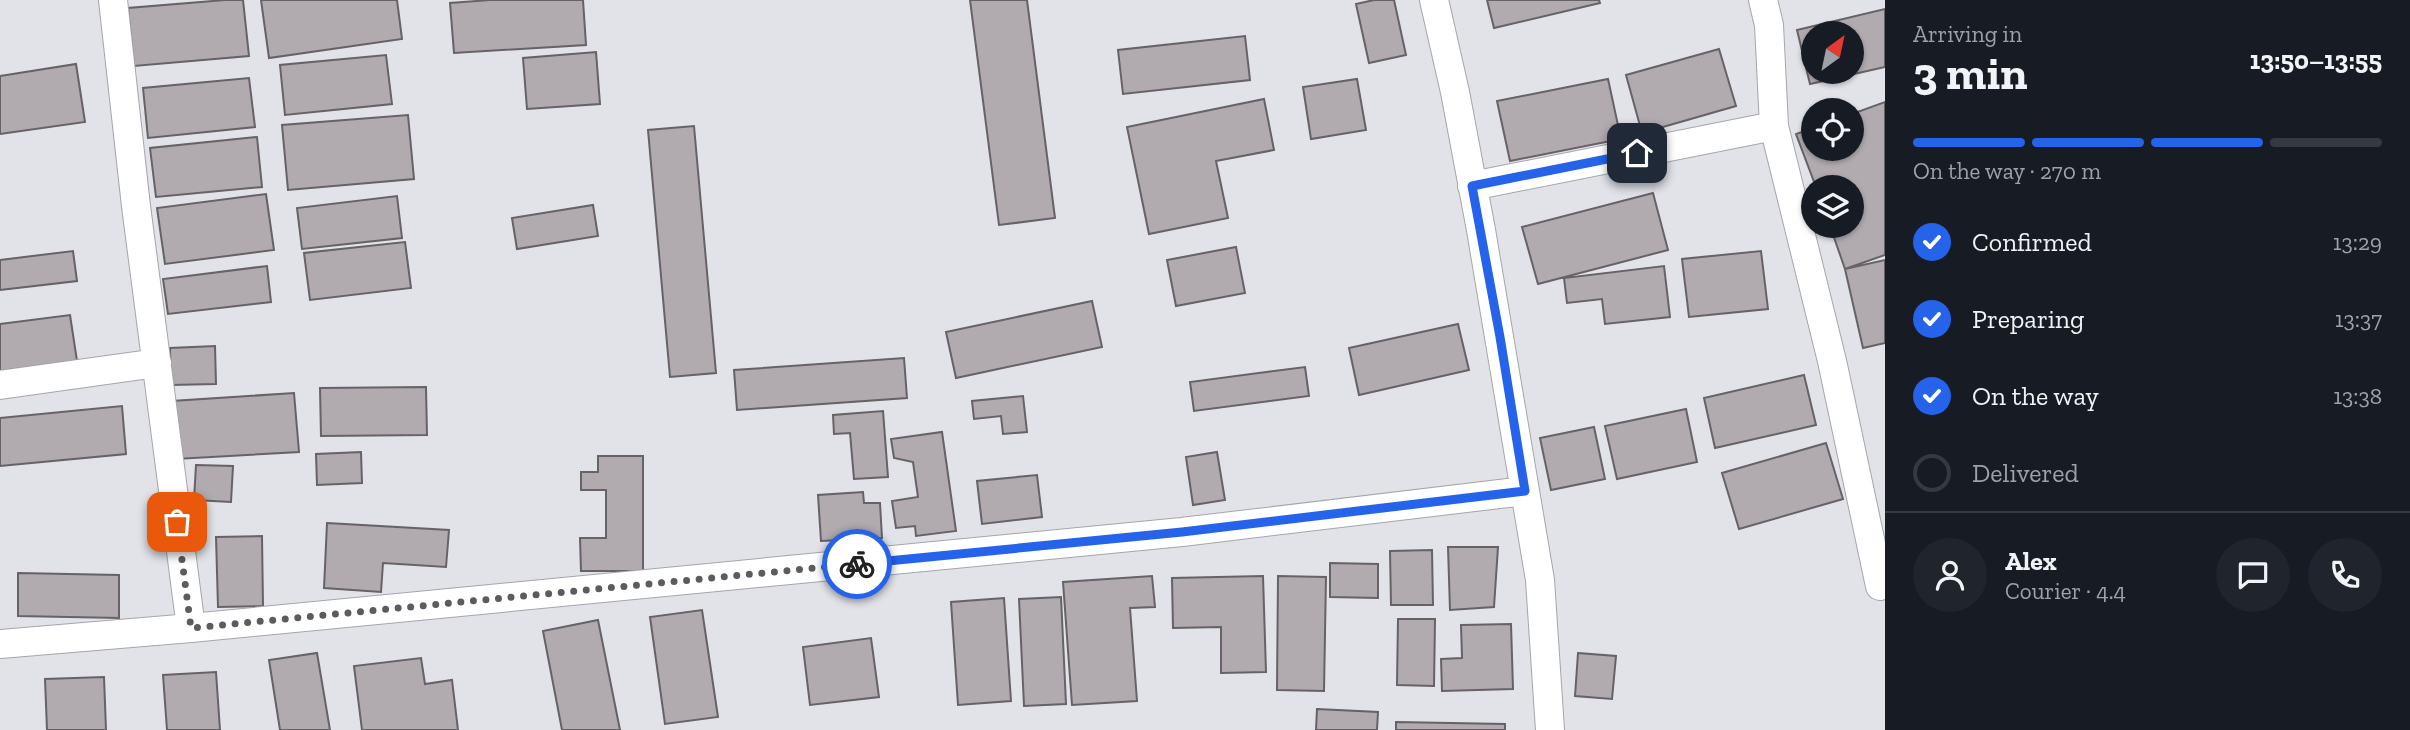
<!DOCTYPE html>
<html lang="en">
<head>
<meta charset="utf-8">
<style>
  :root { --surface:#171b24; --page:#20242c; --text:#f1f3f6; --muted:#9ea1a6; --line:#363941; --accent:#2563eb }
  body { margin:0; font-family:"Zilla Slab",serif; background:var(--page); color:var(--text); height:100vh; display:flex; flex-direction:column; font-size:26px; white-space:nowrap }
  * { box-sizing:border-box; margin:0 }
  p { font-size:23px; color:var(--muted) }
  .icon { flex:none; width:38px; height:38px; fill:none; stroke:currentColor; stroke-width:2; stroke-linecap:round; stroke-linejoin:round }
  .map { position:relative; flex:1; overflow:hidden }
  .drawer { display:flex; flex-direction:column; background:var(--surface); width:525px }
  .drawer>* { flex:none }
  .needle { width:46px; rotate:33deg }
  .tools { position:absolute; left:1801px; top:21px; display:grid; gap:14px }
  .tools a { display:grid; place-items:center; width:63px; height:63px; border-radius:50%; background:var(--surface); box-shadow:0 2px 5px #0004; font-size:35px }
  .pin { position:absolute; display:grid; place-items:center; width:60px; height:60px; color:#fff; margin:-30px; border-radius:14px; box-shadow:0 4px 10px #0006 }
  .courier { position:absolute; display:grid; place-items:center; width:70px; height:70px; margin:-35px; border:5px solid #2563eb; border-radius:50%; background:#fff; color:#222; box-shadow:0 2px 9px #0007 }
  .headline em { font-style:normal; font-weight:700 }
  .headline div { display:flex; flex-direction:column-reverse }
  .headline { display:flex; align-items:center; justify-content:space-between; height:119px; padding:0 28px }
  h1 { font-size:46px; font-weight:700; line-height:52px }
  .bar { display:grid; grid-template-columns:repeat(4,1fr); gap:10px 7px; align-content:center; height:84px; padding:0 28px }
  .bar i { height:9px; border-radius:5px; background:var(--line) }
  .bar .current { background:var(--accent) }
  .bar p { grid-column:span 4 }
  .line { display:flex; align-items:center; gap:18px; padding:0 28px; border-top:2px solid var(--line) }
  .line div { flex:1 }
  .round { display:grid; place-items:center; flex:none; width:74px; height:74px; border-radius:37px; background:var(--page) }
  ol { padding:0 28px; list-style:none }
  li { display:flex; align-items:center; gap:21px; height:77px }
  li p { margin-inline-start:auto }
  li .icon { padding:7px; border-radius:50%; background:var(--accent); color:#fff; stroke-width:4 }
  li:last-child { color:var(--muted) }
  li i { width:38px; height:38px; border:4px solid var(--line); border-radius:50% }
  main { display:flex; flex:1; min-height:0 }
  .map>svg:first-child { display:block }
  .building { fill:#b1abb0; stroke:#666266; stroke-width:2; fill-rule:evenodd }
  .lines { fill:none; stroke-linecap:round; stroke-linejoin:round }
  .minor-casing { stroke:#a4a6ac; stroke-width:30 }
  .minor { stroke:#fff; stroke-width:28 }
  .done { stroke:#5c5c60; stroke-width:7; stroke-dasharray:0 12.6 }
  .route { stroke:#2563eb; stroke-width:9 }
</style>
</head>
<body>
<main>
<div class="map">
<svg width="1885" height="730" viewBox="0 0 1885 730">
  <rect width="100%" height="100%" fill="#e1e3e9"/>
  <path class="building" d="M225,0H243L249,56L134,66L128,8Z
    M261,0H397L402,39L269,58Z
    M490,0H583L586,45L454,53L450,3Z
    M970,0H1027L1055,218L999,225Z
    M1374,0H1394L1406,55L1369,63L1356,4Z
    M1487,0H1599L1600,3L1494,28Z
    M1885,9V67L1810,84L1797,30ZM1813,33H1852V72H1813Z
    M1245,36L1250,80L1123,94L1118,50Z
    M1719,49L1736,106L1642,133L1626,75Z
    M596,52L600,104L527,109L523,58Z
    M386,55L392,104L285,115L280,65Z
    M76,64L85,122L0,134V76Z
    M249,78L255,127L148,138L143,88Z
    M1357,79L1366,130L1311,139L1303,87Z
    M1608,79L1621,139L1510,161L1497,101Z
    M1264,99L1274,150L1216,161L1228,218L1149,234L1127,127Z
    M1885,102V255L1845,269L1830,226H1852V187H1816L1796,134L1813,128V149H1852V114Z
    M408,115L414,179L288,190L282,125Z
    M694,126L716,373L670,377L648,130Z
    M257,137L262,187L156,197L150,148Z
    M1653,193L1668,250L1538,284L1522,227Z
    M266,194L274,250L165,264L157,208Z
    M397,196L402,238L302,249L297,208Z
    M593,205L598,236L517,249L512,218Z
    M405,242L411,288L310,300L304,253Z
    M1236,247L1245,293L1176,306L1167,260Z
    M73,251L77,281L0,290V260Z
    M1761,251L1768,309L1689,317L1682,259Z
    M1885,260V343L1863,348L1845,269Z
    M267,266L271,302L168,314L163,279Z
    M1664,266L1670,317L1605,324L1602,299L1567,303L1564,278Z
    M1092,301L1102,347L956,378L946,332Z
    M70,315L77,361L0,371V324Z
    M1458,324L1469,370L1359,395L1349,348Z
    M215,346L216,384L171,385L170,348Z
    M904,358L907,398L737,410L734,370Z
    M1305,367L1309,396L1194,411L1190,382Z
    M1804,375L1816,425L1715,448L1704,398Z
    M426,387L427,435L321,436L320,388Z
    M294,393L299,452L176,459L172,401Z
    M1023,396L1027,432L1003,434L1001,416L974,419L972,401Z
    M122,406L126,454L0,466V418Z
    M1686,409L1697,462L1617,479L1605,426Z
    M883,411L888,477L854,479L850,433L834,434L833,415Z
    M1594,427L1605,479L1551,490L1540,438Z
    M942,432L956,531L916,536L915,526L896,528L892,501L918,497L913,462L894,458L891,439Z
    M1826,443L1843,499L1739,529L1722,473Z
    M361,452L362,483L317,485L316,454Z
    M1217,452L1225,500L1193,505L1186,457Z
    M598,456H643V571H581L580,538H606V490H581V472H598Z
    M196,465L233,466L231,502L194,500Z
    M1037,475L1042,517L982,524L977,481Z
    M863,492L864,503H880L882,538L821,541L818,495Z
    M327,523L449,530L446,567L383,563L381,592L324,588Z
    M262,536L263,606L218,607L216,537Z
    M1448,547H1498L1494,607L1450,610Z
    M1432,550L1433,605H1391L1390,551Z
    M1330,563L1378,564V598L1330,597Z
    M18,573L119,575V618L18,616Z
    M1152,576L1155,607L1130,608L1137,701L1072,705L1063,582Z
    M1263,576L1266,672L1221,673V627L1173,628L1172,578Z
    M1278,576L1326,577L1324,691L1277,690Z
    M1061,597L1066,704L1024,706L1019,599Z
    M1004,598L1011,701L958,705L951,602Z
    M702,610L718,717L665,724L650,617Z
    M1398,619H1435L1434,686L1397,685Z
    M598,620L620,730H562L543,631Z
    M1511,624L1513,689L1442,691L1441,659L1462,658L1461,625Z
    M871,638L879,697L810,705L803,647Z
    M317,653L330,730H280L269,660Z
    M1578,653L1616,656L1612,699L1575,696Z
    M421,658L425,684L452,680L458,730H362L354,666Z
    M216,672L220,730H167L163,675Z
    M104,677L106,730H47L45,679Z
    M1317,709L1378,712L1377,730H1316Z
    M1396,722L1505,724V730H1396Z"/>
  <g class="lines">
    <g class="minor-casing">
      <path id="minor" d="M1434,0L1455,92L1481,230L1540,580L1550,730
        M1763,0L1769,25L1774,126
        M1472,186L1774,126L1832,361L1880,586
        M0,385L157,363
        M191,628L1182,532L1525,491
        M0,644L191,628L136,206L113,0"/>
    </g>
    <use href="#minor" class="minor"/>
  </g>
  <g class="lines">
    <path class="done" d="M177,522L191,628L857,564"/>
    <path class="route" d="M857,564L1182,532L1525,491L1500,337L1472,186L1637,153"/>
  </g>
</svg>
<div class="tools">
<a><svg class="needle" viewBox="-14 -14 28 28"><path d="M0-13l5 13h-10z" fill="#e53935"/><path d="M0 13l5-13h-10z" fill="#9ea1a6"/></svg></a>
<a><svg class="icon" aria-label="locate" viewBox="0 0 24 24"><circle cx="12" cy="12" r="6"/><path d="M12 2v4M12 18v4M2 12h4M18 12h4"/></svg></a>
<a><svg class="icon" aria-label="layers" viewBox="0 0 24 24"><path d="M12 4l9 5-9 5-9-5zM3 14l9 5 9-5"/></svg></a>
</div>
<div class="pin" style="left:177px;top:522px;background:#ea580c"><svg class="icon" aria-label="bag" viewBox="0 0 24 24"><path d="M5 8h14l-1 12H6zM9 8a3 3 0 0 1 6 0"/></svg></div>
<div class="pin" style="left:1637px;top:153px;background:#1f2937"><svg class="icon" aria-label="home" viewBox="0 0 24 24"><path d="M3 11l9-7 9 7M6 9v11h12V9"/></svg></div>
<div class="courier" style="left:857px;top:564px"><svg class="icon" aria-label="bike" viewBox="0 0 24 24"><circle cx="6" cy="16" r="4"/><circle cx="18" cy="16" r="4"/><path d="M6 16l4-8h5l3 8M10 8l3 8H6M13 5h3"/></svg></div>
</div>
<section class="drawer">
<div class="headline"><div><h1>3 min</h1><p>Arriving in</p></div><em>13:50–13:55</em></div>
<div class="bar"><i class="current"></i><i class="current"></i><i class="current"></i><i></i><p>On the way · 270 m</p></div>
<ol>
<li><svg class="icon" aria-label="check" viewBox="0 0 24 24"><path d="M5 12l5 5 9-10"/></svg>Confirmed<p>13:29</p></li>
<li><svg class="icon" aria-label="check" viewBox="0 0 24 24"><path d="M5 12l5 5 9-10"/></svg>Preparing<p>13:37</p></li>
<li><svg class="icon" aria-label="check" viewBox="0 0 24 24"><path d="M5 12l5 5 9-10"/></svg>On the way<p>13:38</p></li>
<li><i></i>Delivered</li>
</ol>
<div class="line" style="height:126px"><a class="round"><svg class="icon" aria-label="person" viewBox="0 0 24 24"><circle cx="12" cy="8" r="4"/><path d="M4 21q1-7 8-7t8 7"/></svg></a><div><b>Alex</b><p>Courier · 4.4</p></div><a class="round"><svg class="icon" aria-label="chat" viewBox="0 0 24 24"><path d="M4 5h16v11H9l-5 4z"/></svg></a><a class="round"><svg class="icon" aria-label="phone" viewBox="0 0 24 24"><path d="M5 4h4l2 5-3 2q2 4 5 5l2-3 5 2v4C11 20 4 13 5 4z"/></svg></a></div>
</section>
</main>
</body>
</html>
